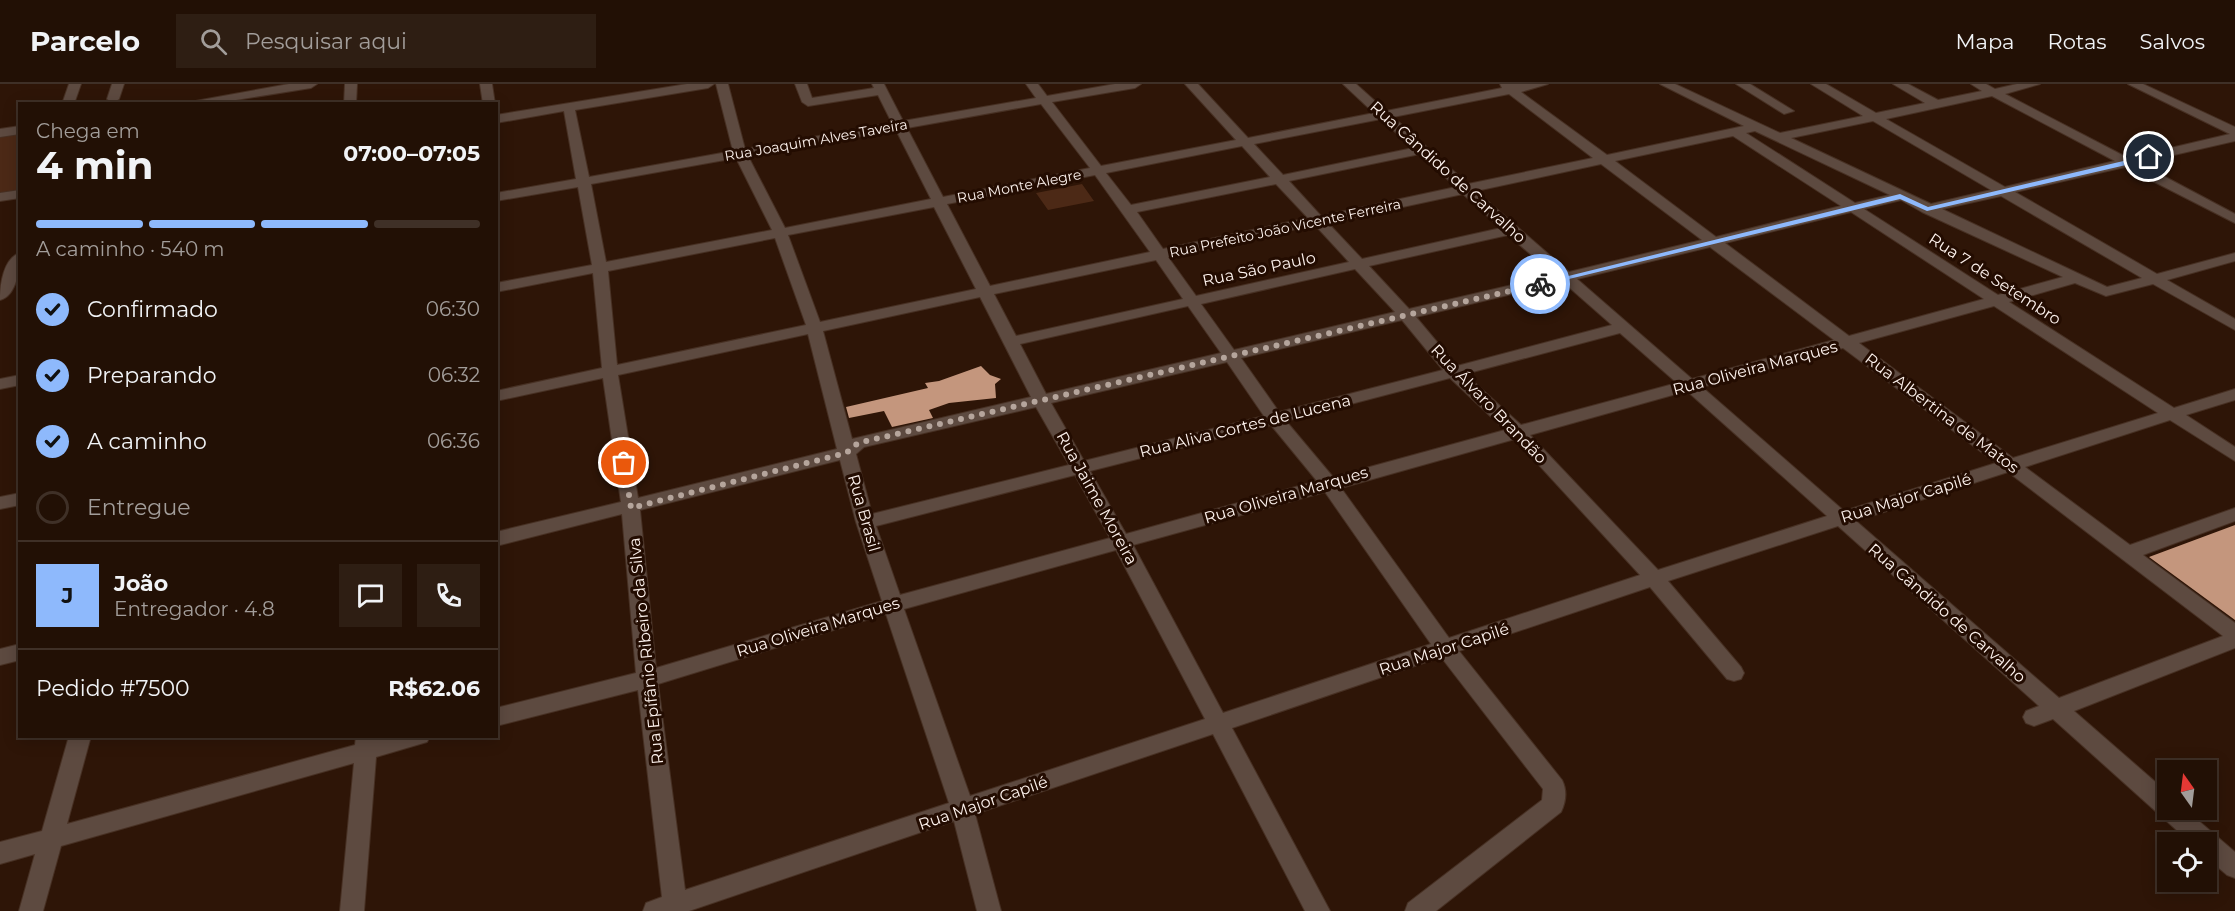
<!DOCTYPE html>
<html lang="pt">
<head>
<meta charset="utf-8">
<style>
  :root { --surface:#221005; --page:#2e1e13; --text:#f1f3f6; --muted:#a29d9a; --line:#3f3027; --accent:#8eb9fc }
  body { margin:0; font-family:Montserrat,sans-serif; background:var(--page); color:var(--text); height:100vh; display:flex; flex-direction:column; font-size:22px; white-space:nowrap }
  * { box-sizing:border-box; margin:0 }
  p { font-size:20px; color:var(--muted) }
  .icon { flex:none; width:33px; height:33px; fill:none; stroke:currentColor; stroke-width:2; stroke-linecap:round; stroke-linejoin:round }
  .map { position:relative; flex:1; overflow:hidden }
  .details { position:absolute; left:18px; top:18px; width:480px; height:636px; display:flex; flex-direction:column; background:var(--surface); border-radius:0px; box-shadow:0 3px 15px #0003,0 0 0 2px var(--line) }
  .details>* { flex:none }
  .needle { width:39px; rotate:346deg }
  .fabs { position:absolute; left:2157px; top:676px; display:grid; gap:12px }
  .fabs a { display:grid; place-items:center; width:60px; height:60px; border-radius:0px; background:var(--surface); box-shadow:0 3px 15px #0003,0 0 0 2px var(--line); font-size:30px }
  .pin { position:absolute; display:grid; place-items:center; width:51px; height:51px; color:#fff; margin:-26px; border:3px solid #fff; border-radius:50%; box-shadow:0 2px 6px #0007 }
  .courier { position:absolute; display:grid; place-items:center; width:60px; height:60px; margin:-30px; border:4px solid #8eb9fc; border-radius:50%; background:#fff; color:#222; box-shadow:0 2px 8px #0007 }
  .summary em { font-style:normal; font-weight:700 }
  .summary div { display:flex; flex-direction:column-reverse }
  .summary { display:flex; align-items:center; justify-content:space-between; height:102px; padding:0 18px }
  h1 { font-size:39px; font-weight:700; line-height:45px }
  .bar { display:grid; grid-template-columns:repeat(4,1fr); gap:9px 6px; align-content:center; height:72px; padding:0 18px }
  .bar i { height:8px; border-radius:4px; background:var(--line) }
  .bar .on { background:var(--accent) }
  .bar p { grid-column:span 4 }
  .line { display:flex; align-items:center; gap:15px; padding:0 18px; border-top:2px solid var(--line) }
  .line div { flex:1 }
  .round { display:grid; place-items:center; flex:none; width:63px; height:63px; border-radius:0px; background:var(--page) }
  ol { padding:0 18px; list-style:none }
  li { display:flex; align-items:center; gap:18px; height:66px }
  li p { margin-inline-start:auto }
  li .icon { padding:6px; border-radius:50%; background:var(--accent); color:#111; stroke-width:4 }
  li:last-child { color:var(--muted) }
  li i { width:33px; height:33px; border:3px solid var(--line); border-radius:50% }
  header { display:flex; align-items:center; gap:36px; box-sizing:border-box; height:84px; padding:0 30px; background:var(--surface); border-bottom:2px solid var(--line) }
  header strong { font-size:28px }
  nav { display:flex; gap:33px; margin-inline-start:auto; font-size:21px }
  .search { width:420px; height:54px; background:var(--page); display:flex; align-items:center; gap:15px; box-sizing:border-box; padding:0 21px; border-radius:0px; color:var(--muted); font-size:22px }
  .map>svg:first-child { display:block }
  .green { fill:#4c2916 }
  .building { fill:#c4967d }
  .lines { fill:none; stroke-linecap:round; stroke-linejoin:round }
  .minor-casing { stroke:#473023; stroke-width:2 }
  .minor { fill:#5d4a40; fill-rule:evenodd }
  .route { fill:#8eb9fc }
  .done { stroke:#b5a59c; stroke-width:6; stroke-dasharray:0 10.8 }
  .labels { text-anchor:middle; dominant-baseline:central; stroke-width:6; stroke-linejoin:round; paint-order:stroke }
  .far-street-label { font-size:14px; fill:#fdf2ed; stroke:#230c01 }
  .street-label { font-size:16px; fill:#fdf2ed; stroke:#230c01 }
</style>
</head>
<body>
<header>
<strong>Parcelo</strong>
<div class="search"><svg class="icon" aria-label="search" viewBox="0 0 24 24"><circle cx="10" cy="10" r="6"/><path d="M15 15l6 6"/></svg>Pesquisar aqui</div>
<nav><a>Mapa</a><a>Rotas</a><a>Salvos</a></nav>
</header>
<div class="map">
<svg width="2235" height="827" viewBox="0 0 2235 827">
  <rect width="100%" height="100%" fill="#2e1507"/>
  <path class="green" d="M19,48V106L0,109V51Z
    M1082,100L1094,117L1048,126L1036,109Z"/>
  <path class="building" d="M981,282L990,291L1001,295L995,300L996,314L949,319L929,326L933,334L892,343L884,327L849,334L846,323L928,304L925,299L939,297Z
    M2235,441V536L2149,473Z"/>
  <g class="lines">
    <g class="minor-casing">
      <path id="minor" d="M69,0H81L74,20H62Z
        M112,0H124L119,15L113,19L107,15Z
        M289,0H317L311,4L211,20H179Z
        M345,0H357L356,20H344Z
        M480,0H492L495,20H483Z
        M687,0H714L708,4L575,26L589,93L733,67L716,0H728L745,65L892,39L878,11L808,22L802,18L795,0H807L812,14L874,4L872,0H884L903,37L1036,14L1026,0H1038L1047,12L1115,0H1141L1135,4L1052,18L1101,82L1236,56L1185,0H1198L1248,54L1374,29L1343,0H1356L1386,27L1502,4L1500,0H1548L1521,8L1607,71L1744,42L1660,0H1675L1780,49L1863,32L1811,0H1826L1876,29L1925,19L1893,0H1908L1938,16L1982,7L1971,0H1986L1995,5L2017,0H2040L2005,10L2128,74L2230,50L2128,0H2143L2235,43V57L2139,79L2235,130V139L2125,83L2015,108L2157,190L2235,169V177L2167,196L2235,235V246L2153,200L2106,212L2075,199L2009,218L2174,324L2235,305V316L2186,331L2235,363V377L2170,336L2025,383L2130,461L2235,424V437L2143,471L2235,539V564L2074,627L2168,709V726H2186L2235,768V794L2227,791L2206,773V759H2191L2053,635L2034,642L2026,639L2023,633L2026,627L2039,622L1838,442L1668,497L1741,583L1744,589L1741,595L1734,597L1727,595L1650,503L1459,567L1562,696C1567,706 1566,718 1561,728L1436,827H1405L1408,819L1542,716L1543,705L1441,573L1232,644L1330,827H1305L1213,650L975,730L1001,827H977L954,737L689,827H643L646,819L662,813L638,606L496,642V624L636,589L622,430L496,462V448L621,418L603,294L496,317V307L602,284L593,189L496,208V199L592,181L578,103L496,117V109L576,95L564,27L496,39V31ZM1509,10L1593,74L1468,100L1393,33ZM1992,12L2115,77L2005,103L1886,35ZM1041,20L1090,84L943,113L907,44ZM1381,35L1413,64L1283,91L1254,60ZM1873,37L1991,106L1931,120L1791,54ZM896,46L931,115L785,144L748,72ZM1755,47L1890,111L1855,119L1746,49ZM1733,52L1841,122L1716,153L1615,77ZM1242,62L1270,93L1131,121L1106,89ZM1420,70L1456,103L1321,132L1289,97ZM736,74L772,146L606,178L591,100ZM1601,80L1702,156L1569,188L1476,107ZM1095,91L1150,168L990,202L947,120ZM1276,100L1308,134L1163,165L1137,128ZM1463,110L1501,144L1362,175L1328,139ZM2001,112L2142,194L2107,203L1942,125ZM1901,116L1922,128L2063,193L1998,211L1864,125ZM934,123L976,205L820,238L788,151ZM1851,128L1984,215L1849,252L1725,159ZM1315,141L1349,178L1196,212L1168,173ZM1508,151L1555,191L1409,225L1369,182ZM775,154L806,241L617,281L608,187ZM1710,163L1834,256L1692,295L1577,195ZM1156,176L1183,215L1016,252L994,210ZM1355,185L1395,228L1234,266L1201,220ZM1563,198L1612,241L1457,282L1416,233ZM980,213L1031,313L852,355L823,247ZM1188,222L1221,269L1046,310L1020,260ZM1994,222L2158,329L2013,374L1859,259ZM1402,236L1443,286L1279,328L1241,274ZM1620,249L1677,299L1521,341L1465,290ZM808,250L837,365L638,414L618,291ZM1843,264L1996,379L1844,427L1702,303ZM1227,278L1264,332L1084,377L1051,319ZM1450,294L1505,346L1333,393L1286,337ZM1687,307L1827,432L1658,486L1530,351ZM1036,323L1069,381L872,430L856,370L864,363ZM1271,341L1317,397L1126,450L1090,387ZM1515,355L1640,491L1449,554L1341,404ZM840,376L856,438L882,517L656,584L640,426ZM2008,388L2223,552L2059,614L1856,437ZM1075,391L1110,454L900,511L876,442ZM1325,408L1431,560L1223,629L1133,461ZM1116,466L1205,635L970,712L904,525ZM886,530L949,719L685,806L658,600Z
        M1736,0H1750L1794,27L1784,30Z
        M20,42V50L0,53V45Z
        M20,106V114L0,117V109Z
        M20,169C20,183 17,212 0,216C0,202 3,174 20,169Z
        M20,291V301L0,305V295Z
        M20,409V421L0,425V413Z
        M20,560V576L0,581V565Z
        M69,652H91L67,740L355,661L356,652H430L427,658L376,673L364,827H340L354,679L61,762L43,827H19L35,770L0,780V758L42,747Z"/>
    </g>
    <use href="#minor" class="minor"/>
  </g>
  <path class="route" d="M2149,71L2152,75L1927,127L1900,115L1540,202L1536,200L1900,110L1928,123Z"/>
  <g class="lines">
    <path class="done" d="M624,379L631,424L846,369L858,359L1540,200"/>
  </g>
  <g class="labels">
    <g class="far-street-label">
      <text transform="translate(816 56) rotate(-10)">Rua Joaquim Alves Taveira</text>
      <text transform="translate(1019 102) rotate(-11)">Rua Monte Alegre</text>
      <text transform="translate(1285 144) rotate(-12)">Rua Prefeito João Vicente Ferreira</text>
    </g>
    <g class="street-label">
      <text transform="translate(1448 88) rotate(42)">Rua Cândido de Carvalho</text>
      <text transform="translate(1259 185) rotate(-12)">Rua São Paulo</text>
      <text transform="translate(1995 195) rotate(33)">Rua 7 de Setembro</text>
      <text transform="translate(1755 284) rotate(-15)">Rua Oliveira Marques</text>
      <text transform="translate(1489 320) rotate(46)">Rua Álvaro Brandão</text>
      <text transform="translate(1942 329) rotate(37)">Rua Albertina de Matos</text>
      <text transform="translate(1245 342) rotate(-14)">Rua Aliva Cortes de Lucena</text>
      <text transform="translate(1286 411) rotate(-16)">Rua Oliveira Marques</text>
      <text transform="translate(1097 414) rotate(61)">Rua Jaime Moreira</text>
      <text transform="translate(1906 414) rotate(-17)">Rua Major Capilé</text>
      <text transform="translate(864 429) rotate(74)">Rua Brasil</text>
      <text transform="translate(1947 529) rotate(41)">Rua Cândido de Carvalho</text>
      <text transform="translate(818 543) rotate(-17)">Rua Oliveira Marques</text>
      <text transform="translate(1444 565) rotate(-18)">Rua Major Capilé</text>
      <text transform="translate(646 567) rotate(-96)">Rua Epifânio Ribeiro da Silva</text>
      <text transform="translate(983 719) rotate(-19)">Rua Major Capilé</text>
    </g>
  </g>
</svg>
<div class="fabs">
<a><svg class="needle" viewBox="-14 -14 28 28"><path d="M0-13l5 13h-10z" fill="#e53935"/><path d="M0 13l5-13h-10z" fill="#a29d9a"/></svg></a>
<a><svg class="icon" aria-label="locate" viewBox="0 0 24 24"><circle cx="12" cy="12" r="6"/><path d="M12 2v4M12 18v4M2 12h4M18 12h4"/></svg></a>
</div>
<div class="pin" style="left:624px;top:379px;background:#ea580c"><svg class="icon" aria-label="bag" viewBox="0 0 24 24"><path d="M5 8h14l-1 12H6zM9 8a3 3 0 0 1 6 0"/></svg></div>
<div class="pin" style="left:2149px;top:73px;background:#1f2937"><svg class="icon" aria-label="home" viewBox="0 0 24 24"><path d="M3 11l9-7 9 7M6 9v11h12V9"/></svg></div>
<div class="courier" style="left:1540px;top:200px"><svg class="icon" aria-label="bike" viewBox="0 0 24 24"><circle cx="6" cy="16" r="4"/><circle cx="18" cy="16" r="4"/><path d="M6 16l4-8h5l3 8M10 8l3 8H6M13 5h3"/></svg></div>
<section class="details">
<div class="summary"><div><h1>4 min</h1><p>Chega em</p></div><em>07:00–07:05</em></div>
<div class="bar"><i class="on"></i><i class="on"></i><i class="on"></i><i></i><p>A caminho · 540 m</p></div>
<ol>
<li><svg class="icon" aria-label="check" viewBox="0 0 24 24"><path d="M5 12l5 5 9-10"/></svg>Confirmado<p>06:30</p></li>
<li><svg class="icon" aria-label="check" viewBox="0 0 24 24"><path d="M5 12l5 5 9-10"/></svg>Preparando<p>06:32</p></li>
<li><svg class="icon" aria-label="check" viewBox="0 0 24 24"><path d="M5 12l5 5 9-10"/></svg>A caminho<p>06:36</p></li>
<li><i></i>Entregue</li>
</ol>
<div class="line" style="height:108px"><b class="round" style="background:var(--accent);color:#111">J</b><div><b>João</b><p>Entregador · 4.8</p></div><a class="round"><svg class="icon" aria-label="chat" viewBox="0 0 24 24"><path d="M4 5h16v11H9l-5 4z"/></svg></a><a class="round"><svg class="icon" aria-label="phone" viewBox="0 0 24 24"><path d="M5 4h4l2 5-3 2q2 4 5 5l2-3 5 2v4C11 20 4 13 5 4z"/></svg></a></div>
<div class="line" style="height:78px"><div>Pedido #7500</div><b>R$62.06</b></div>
</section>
</div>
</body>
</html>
